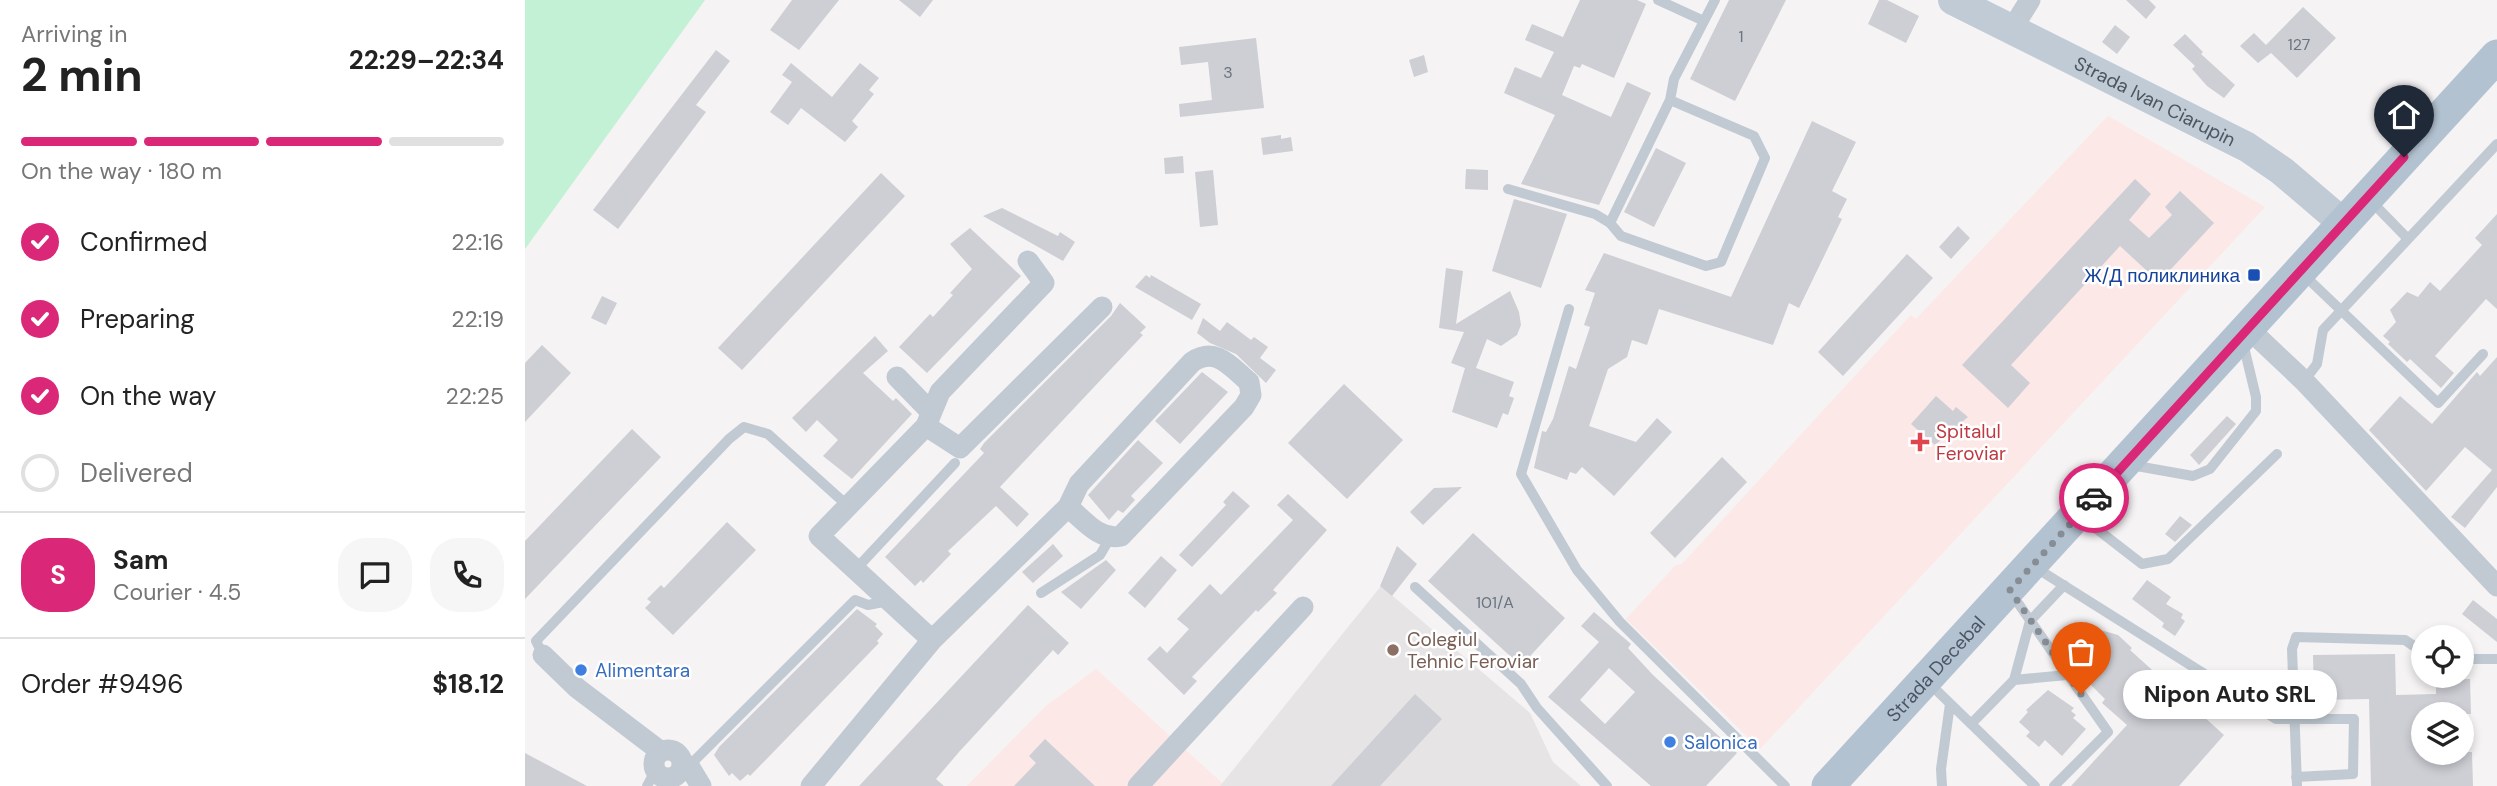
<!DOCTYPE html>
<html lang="en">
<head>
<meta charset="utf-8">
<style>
  :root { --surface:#fff; --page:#f6f6f6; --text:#222; --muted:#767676; --line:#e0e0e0; --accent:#db2777 }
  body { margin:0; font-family:"DM Sans",sans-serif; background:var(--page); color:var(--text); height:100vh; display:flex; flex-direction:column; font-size:26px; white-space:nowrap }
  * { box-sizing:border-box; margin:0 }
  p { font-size:23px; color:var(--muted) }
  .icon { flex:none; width:38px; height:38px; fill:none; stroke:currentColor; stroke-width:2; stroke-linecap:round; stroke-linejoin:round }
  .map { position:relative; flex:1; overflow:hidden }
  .side { display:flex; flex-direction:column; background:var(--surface); width:525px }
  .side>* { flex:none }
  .tools { position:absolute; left:1886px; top:625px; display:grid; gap:14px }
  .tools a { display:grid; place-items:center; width:63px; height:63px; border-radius:50%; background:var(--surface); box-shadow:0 4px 10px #0003; font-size:35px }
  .pin { position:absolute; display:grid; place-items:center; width:60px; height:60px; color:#fff; margin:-72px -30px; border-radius:50% 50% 50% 0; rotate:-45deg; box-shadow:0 0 7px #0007 }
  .pin .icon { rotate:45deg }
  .courier { position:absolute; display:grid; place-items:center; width:70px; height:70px; margin:-35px; border:5px solid #db2777; border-radius:50%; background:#fff; color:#222; box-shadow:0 2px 9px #0007 }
  .bubble { position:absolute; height:49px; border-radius:24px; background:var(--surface); box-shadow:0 4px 10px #0003; font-size:23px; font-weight:700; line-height:49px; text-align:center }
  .overview em { font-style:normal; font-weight:700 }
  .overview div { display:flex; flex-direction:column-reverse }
  .overview { display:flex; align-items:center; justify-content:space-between; height:119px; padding:0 21px }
  h1 { font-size:46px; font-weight:700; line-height:52px }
  .bar { display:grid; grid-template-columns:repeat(4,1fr); gap:10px 7px; align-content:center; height:84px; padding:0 21px }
  .bar i { height:9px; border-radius:5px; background:var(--line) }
  .bar .selected { background:var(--accent) }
  .bar p { grid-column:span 4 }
  .line { display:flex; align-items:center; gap:18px; padding:0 21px; border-top:2px solid var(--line) }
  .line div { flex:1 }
  .round { display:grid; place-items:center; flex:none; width:74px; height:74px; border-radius:28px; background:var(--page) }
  ol { padding:0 21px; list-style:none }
  li { display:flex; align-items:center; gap:21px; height:77px }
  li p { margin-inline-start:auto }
  li .icon { padding:7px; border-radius:50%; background:var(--accent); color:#fff; stroke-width:4 }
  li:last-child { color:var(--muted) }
  li i { width:38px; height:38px; border:4px solid var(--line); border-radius:50% }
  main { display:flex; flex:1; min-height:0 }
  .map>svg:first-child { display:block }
  .education { fill:#e6e4e5 }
  .medical { fill:#fce8e6 }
  .green { fill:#c3f1d5 }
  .building { fill:#cdcfd5; fill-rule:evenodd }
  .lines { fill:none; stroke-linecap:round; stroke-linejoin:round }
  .lane { stroke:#c1cad2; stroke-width:10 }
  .street { stroke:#c1cad2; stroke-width:21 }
  .secondary { stroke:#c1cbd6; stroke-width:30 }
  .primary { stroke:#b3c2d1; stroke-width:33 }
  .done { stroke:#868d94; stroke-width:7; stroke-dasharray:0 12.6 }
  .route { stroke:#db2777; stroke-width:9 }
  .transit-dot { fill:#1a4fb4; stroke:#fff; stroke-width:2.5 }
  .health-dot { fill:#e0444e; stroke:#fff; stroke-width:2.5 }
  .education-dot { fill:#8d6e63; stroke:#fff; stroke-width:2.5 }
  .shop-dot { fill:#3f7fe0; stroke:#fff; stroke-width:2.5 }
  .labels { text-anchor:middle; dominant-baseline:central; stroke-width:5; stroke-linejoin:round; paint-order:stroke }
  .number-label { font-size:16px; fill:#6b747e }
  .street-label { font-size:19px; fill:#4a5661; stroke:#fff }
  .transit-label { font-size:19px; fill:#164399; stroke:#fff; text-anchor:end }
  .health-label { font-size:19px; fill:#be3a42; stroke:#fff; text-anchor:start }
  .education-label { font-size:19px; fill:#785e54; stroke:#fff; text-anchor:start }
  .shop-label { font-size:19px; fill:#366cbe; stroke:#fff; text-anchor:start }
</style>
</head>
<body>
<main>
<section class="side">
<div class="overview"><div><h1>2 min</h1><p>Arriving in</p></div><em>22:29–22:34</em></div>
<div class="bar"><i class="selected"></i><i class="selected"></i><i class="selected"></i><i></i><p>On the way · 180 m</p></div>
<ol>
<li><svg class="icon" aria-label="check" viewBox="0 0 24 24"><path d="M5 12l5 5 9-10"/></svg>Confirmed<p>22:16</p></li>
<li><svg class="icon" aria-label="check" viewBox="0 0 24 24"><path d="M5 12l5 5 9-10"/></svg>Preparing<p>22:19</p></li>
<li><svg class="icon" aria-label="check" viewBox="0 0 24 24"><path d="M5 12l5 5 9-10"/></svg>On the way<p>22:25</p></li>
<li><i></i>Delivered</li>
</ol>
<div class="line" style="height:126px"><b class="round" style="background:var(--accent);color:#fff">S</b><div><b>Sam</b><p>Courier · 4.5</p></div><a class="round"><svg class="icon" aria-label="chat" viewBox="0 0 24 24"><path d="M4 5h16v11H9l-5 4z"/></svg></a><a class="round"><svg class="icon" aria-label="phone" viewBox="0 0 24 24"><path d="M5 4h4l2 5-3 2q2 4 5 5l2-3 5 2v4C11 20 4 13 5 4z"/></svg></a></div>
<div class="line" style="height:91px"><div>Order #9496</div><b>$18.12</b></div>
</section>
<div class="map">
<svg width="1972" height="786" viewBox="0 0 1972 786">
  <rect width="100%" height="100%" fill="#f5f3f3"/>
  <path class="education" d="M856,586L1005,713L1028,762L1056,786H695Z"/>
  <path class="medical" d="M1583,116L1740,207L1235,749L1101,619L1150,566L1157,564L1386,315L1391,319Z
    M571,669L697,783L695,786H442L520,707Z"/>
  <path class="green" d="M0,0H180L0,249Z"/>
  <path class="building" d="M267,0H314L274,50L245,30Z
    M374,0H408L395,17Z
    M1055,0H1112L1121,4L1089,78L1057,64L1055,68L1049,66L1037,95L1086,117L1102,82L1126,93L1074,205L996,184L1030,115L979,93L990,67L1016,78L1029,52L1000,40L1007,24L1038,37Z
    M1204,0H1261L1210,101L1165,79Z
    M1354,0H1362L1394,16L1381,43L1343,24Z
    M1601,0H1624L1631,7L1621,19Z
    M1778,7L1811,38L1772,78L1746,53L1733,63L1715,46L1729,33L1741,45Z
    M1590,25L1605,37L1592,54L1577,42Z
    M1660,34L1678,52L1676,54L1710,85L1699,98L1682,86L1667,69L1670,66L1648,45Z
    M731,38L739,108L655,117L654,104L687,100L683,62L656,65L654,47Z
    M191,50L205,61L171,105L181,112L93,229L68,210Z
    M899,55L903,72L889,77L884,60Z
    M266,63L307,97L335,63L354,78L344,90L349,94L327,121L333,127L320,142L276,108L263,125L245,112L267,82L257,75Z
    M1287,121L1331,142L1307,191L1322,199L1313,217L1317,219L1274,308L1264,303L1248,345L1134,309L1122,345L1107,340L1102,357L1083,369L1064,426L1111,442L1132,418L1147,432L1089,496L1057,467L1051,474L1045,472L1042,480L1009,468L1017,431L1021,432L1028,419L1044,366L1051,369L1065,327L1059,325L1070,293L1060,290L1079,253L1206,297Z
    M756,135V139L766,137L768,151L738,155L736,138Z
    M1131,148L1161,163L1129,227L1099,212Z
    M658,156L659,173L640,174L639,158Z
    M941,169L963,170V190L940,189Z
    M688,170L693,225L675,227L670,172Z
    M356,173L380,196L217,370L193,348Z
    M1610,179L1626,194L1604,220L1624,238L1647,215L1640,207L1655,191L1689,223L1634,282L1595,246L1486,365L1505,383L1483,408L1437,365Z
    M989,199L1042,214L1016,288L967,271Z
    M477,208L533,236L535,232L550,242L538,261L458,216Z
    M1972,214V309L1961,299L1910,356L1929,373L1916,388L1885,359L1882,362L1863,344L1865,342L1858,336L1871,322L1865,310L1882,292L1893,297L1905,282L1915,291L1957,245L1950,238Z
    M1433,226L1445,238L1426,259L1414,247Z
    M445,228L496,276L402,373L374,347L405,314L408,317L428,295L425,293L447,269L425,244Z
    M1382,254L1408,278L1318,376L1293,352Z
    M921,268L938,271L931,324L985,291L994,312L996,325L992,335L976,346L962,339L951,368L989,382L984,396L989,398L983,415L978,413L972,428L927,412L940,368L926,363L939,332L914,328Z
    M621,275L625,278L626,275L676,304L667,320L610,287Z
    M77,296L92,303L81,325L66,318Z
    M595,303L621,327L615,333L618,335L475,487L504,514L492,527L471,506L423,551L426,554L398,583L396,580L390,586L360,557L459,453L455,449L459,443L586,316Z
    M678,318L695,331L702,322L726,340L729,337L743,347L735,358L751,370L741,383L711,354L685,343L672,333Z
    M350,336L363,351L338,373L368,401L371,398L387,414L327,479L298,456L313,440L292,420L281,432L267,418Z
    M17,345L46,373L0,422V363Z
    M1972,357V487L1940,528L1926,517L1967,470L1940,447L1901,491L1844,430L1875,396L1907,424L1952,372L1955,376Z
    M677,372L703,392L655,444L630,421Z
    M819,384L878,440L822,499L763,443Z
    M1411,396L1428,411L1431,407L1443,417L1410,445L1386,424Z
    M1702,416L1711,424L1674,465L1665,455Z
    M107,429L136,457L0,599V541Z
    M613,440L638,463L606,496L610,500L598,513L593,510L584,520L563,495Z
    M1197,457L1222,482L1150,558L1125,533Z
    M937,487L898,525L885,512L909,488Z
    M708,491L725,506L667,567L654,555L701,505L698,502Z
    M763,494L802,530L748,590L752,593L733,612L731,610L667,677L672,681L659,695L622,659L635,646L642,653L664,629L652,619L685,584L696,595L768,520L752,505Z
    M1655,516L1667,525L1650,542L1640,534Z
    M202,522L231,550L148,635L120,608L126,602L122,599L136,585L139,588Z
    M948,533L1040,618L996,666L903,581Z
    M528,544L538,556L508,583L497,572Z
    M872,546L892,564L867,596L855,586Z
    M636,556L652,570L620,608L603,593Z
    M581,560L591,570L556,609L536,592Z
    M1622,580L1646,597L1641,604L1658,614L1656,618L1660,621L1650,636L1637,627L1639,623L1607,599Z
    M1948,600L1972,619V642L1937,614Z
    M503,605L544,643L533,655L528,650L434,752L411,779L419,786H334Z
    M332,609L352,624L350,626L358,634L352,641L354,643L225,776L223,774L215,781L207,773L204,776L189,755L194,747Z
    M1069,612L1106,644L1103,648L1128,675L1212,753L1181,786H1126L1023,697L1074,642L1056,626ZM1084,668L1110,692L1080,724L1055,700Z
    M1579,631L1593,635L1607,648L1605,650L1699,735L1654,786H1546L1602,725L1577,703L1580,699L1544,663L1570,634Z
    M1870,654L1871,695L1911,694V680L1945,679L1946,714H1899V752H1947L1948,786H1846L1844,699L1789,700L1788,655Z
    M1523,690L1549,708L1546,711L1551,715L1548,718L1561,729L1537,756L1520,740L1514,747L1501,736L1505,732L1494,722L1503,712L1501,710Z
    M890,694L917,719L855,786H806Z
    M520,739L570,786H489L511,763L504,756Z
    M0,753L62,786H0Z"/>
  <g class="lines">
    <path class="lane" d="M1133,0L1179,21
      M1145,100L1229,136L1240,158L1196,262L1181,266L1096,236L1085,223Z
      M1145,100L1149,79L1190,0
      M983,189L1070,214L1085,223
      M1844,199L1883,239
      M1779,275L1913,403L1958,354
      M1044,309L996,474L1052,570L1095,622L1260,786
      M1779,381L1792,364L1798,330L1972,144
      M1606,465L1668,476L1685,469L1731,411V397L1718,343
      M1555,516L1617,564L1643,559L1752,454
      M1508,566L1751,719H1829L1828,774L1771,777
      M331,569L430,463
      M890,587L996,684L1012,708L1082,786
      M516,593L575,555L585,538
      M1486,593L1583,732L1529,786
      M18,655L11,641L204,439L219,427L243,434L323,506
      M1937,659H1972
      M1489,680L1542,675
      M1404,683L1510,786
      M1446,724L1489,680L1505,621L1539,585
      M164,766L330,600L343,605L363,601
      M122,786L130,771
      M1417,786L1416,769L1425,704
      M1772,786L1767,649L1771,637L1880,640L1899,653"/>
    <path class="street" d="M1487,29L1505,0
      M1723,328L1779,381L1972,586
      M372,377L405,411
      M401,426L415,392L519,283L503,261
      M407,640L543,507L554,484L667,362C691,346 705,366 724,382L726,395L719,407L596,536C574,541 559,520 543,507
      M18,655L52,688L135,751
      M129 764a14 14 0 1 1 28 0a14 14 0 1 1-28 0Z
      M157,763L164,766L176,786
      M286,786L407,640L294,536L401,426L435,448L577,307
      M613,786L778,607"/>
    <path class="secondary" id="s1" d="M1428,0L1722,147L1757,171L1818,223"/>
    <path class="primary" id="s2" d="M1303,786L1972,56"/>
  </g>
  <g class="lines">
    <path class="done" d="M1556,694L1485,590L1569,498"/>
    <path class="route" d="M1569,498L1879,157"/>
  </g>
  <rect class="transit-dot" x="1722" y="268" width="14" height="14" rx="3.5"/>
  <path class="health-dot" d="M1391.5 431.5h7v7h7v7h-7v7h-7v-7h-7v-7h7z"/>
  <circle class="education-dot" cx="868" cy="650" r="7"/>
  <g class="shop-dot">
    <circle cx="56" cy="670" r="7"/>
    <circle cx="1145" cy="742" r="7"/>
  </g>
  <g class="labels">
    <g class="number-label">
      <text x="1216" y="36">1</text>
      <text x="1774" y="44">127</text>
      <text x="703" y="72">3</text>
      <text x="970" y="602">101/A</text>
    </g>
    <g class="street-label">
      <text stroke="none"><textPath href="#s1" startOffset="226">Strada Ivan Ciarupin</textPath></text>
      <text stroke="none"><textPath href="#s2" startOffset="159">Strada Decebal</textPath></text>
    </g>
    <g class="transit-label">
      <text x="1715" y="275">Ж/Д поликлиника</text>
    </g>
    <g class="health-label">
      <text x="1411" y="431">Spitalul<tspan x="1411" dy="22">Feroviar</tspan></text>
    </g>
    <g class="education-label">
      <text x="882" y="639">Colegiul<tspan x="882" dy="22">Tehnic Feroviar</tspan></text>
    </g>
    <g class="shop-label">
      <text x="70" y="670">Alimentara</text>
      <text x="1159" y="742">Salonica</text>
    </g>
  </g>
</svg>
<div class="tools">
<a><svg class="icon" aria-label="locate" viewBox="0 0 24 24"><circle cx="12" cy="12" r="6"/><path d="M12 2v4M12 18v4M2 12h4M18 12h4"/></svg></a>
<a><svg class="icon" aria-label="layers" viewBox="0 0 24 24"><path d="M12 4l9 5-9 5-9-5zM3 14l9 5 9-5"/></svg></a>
</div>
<div class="pin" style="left:1556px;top:694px;background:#ea580c"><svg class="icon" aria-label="bag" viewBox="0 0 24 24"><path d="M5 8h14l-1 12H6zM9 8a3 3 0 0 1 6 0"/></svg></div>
<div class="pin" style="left:1879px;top:157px;background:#1f2937"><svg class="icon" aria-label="home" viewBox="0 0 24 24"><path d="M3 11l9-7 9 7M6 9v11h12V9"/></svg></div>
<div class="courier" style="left:1569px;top:498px"><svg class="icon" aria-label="car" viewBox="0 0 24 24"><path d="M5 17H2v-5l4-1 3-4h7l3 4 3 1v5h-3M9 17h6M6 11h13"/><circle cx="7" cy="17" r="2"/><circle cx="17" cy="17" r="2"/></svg></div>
<div class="bubble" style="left:1598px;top:670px;width:214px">Nipon Auto SRL</div>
</div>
</main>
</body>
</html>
